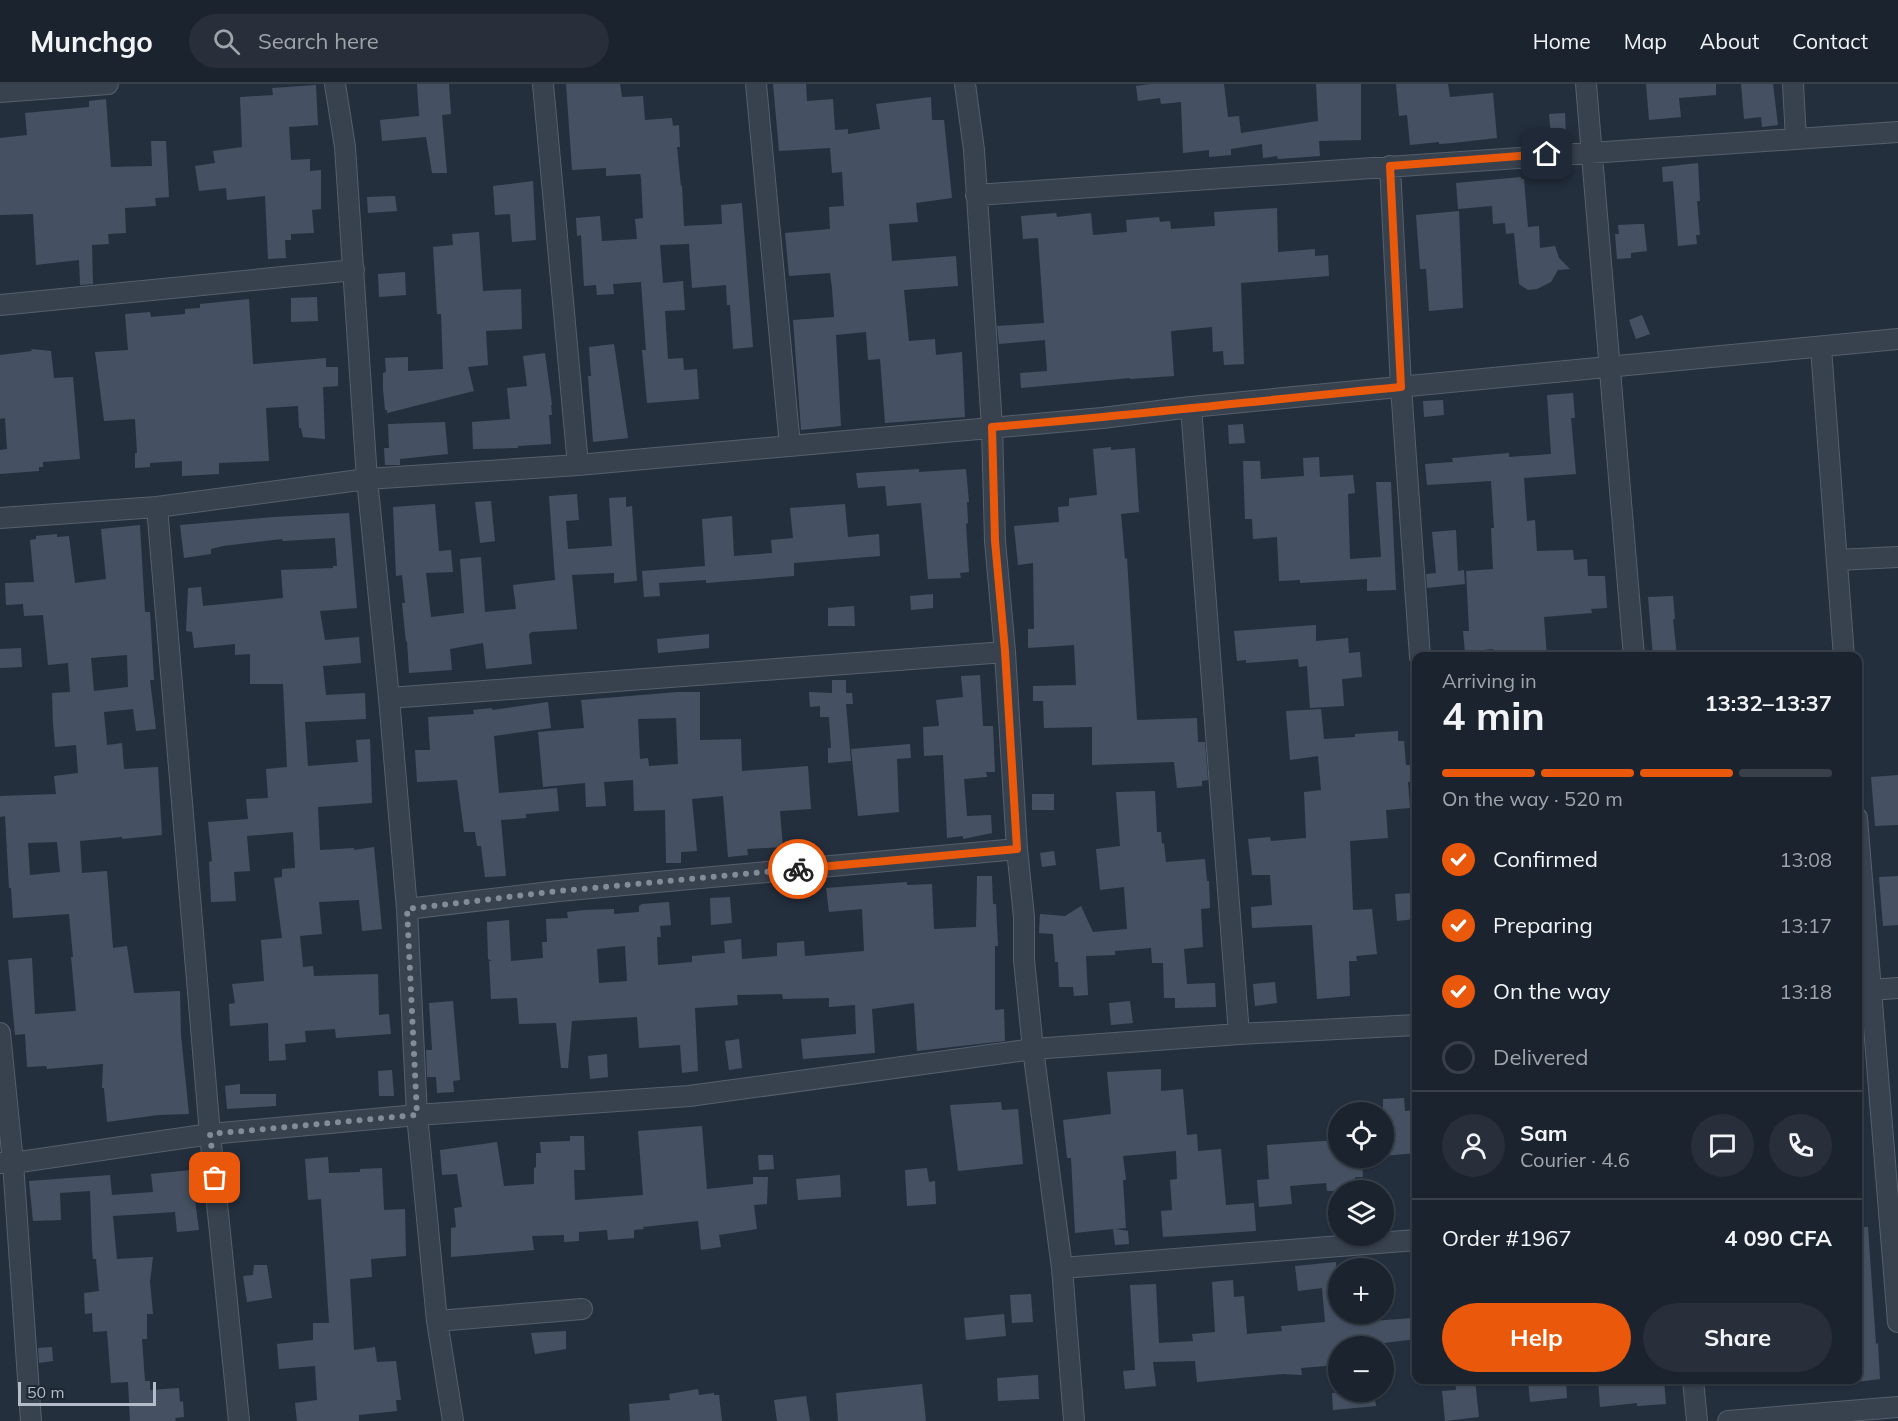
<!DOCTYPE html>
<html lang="en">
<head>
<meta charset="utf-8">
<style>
  :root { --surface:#1b232e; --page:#282f3a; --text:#f1f3f6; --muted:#a0a4aa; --line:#39404a; --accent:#ea580c }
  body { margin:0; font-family:Mulish,sans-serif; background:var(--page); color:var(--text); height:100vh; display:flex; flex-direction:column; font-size:22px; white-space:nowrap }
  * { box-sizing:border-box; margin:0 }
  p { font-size:20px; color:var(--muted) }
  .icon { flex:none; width:33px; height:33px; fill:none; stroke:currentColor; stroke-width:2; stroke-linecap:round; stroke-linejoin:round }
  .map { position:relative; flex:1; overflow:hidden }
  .side { position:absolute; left:1412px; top:568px; width:450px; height:732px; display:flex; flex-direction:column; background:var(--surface); border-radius:12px; box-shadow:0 2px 4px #0004,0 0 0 2px var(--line) }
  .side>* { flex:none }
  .tools { position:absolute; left:1328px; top:1018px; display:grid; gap:12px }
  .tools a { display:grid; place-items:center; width:66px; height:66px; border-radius:50%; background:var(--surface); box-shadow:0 2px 4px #0004,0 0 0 2px var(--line); font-size:30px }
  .scale { position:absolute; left:18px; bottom:15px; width:138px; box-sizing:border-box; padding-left:6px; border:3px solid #b4bcc9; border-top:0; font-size:16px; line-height:21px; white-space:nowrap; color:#b4bcc9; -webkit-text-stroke:4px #1d2633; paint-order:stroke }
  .pin { position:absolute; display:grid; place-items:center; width:51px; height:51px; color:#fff; margin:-26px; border-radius:12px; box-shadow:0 3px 9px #0006 }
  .courier { position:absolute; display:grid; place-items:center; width:60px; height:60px; margin:-30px; border:4px solid #ea580c; border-radius:50%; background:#fff; color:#222; box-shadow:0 2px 8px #0007 }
  .summary em { font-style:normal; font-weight:700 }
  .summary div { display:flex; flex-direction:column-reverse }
  .summary { display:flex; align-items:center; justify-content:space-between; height:102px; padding:0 30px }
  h1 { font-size:39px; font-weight:700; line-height:45px }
  .bar { display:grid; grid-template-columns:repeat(4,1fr); gap:9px 6px; align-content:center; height:72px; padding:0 30px }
  .bar i { height:8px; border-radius:4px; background:var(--line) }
  .bar .current { background:var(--accent) }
  .bar p { grid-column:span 4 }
  .line { display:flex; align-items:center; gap:15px; padding:0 30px; border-top:2px solid var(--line) }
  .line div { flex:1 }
  .round { display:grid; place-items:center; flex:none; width:63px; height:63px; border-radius:32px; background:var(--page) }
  ol { padding:0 30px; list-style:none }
  li { display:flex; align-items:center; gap:18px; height:66px }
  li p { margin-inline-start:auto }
  li .icon { padding:6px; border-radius:50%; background:var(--accent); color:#fff; stroke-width:4 }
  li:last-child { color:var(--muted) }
  li i { width:33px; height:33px; border:3px solid var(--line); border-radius:50% }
  .action { display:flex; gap:12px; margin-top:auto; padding:12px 30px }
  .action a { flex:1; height:69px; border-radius:36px; background:var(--accent); color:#fff; font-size:24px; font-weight:700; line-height:69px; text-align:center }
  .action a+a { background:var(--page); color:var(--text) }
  header { display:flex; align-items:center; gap:36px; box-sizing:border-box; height:84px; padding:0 30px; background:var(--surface); border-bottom:2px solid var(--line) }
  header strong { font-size:28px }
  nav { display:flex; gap:33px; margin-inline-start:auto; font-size:21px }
  .search { width:420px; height:54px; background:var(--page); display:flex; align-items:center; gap:15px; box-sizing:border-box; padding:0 21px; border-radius:33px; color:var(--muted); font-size:22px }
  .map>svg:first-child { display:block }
  .building { fill:#455162; fill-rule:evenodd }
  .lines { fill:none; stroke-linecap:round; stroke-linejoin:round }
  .minor-casing { stroke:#565f6c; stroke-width:22 }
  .minor { stroke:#38414e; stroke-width:20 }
  .done { stroke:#828b98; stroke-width:6; stroke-dasharray:0 10.8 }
  .route { stroke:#ea580c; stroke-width:8 }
</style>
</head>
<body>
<header>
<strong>Munchgo</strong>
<div class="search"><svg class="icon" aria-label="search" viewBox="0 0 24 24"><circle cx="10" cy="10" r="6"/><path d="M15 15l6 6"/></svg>Search here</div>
<nav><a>Home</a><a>Map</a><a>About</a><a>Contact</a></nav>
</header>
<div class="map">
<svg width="1898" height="1337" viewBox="0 0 1898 1337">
  <rect width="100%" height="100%" fill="#242f3e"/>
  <path class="building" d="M417,0H449L451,30L442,31L447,89H432L426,53L382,57L380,36L419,32Z
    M566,0H620L622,13L643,12L645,36L672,34L673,42L679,41L680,63H677L681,102H682L684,142L722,140L721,121L742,119L753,263L733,265L730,221H727L726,201L692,204L689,160L660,161L663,199L683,197L685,226L665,227L668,275L683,274L684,286L697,285L699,315L647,319L642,266H646L641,198L613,200L614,210L597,211L596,201L584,202L581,151L577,152L576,134L600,132L602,157L637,155L635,135L643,134L641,94L640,90L606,92V84L572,86Z
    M773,0H806L807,17L833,15L835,46L848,45V50L880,45L876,20L931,13L932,36H944L952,114L916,119L918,138L889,140L892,177L956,172L958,202L904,206L909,257L935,255L936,271L962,268L965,333L885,339L880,275L868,276L866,248L836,251L841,342L801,346L793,236L834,233L832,204L830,189L789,192L785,149L830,145L829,123L844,122L842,88L832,89L830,64L779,67Z
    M1150,0H1224L1228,33L1239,32L1241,49L1318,37L1316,0H1361V56L1319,57L1320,72L1278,75L1277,72L1263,74L1262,60L1231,65V71L1209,73V66L1183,69L1181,18L1161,20L1160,14L1138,17L1136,2Z
    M1396,0H1448L1450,13L1493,9L1497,54L1453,59L1439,60V58L1410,61L1407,31L1399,32Z
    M1646,0H1716V11L1679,14L1681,33L1649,36Z
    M1741,0H1773L1778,41L1762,43L1761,33L1744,35Z
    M316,1L318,41L289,43L291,76L310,75V87L321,86V125L312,126L314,149L291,150V156H285L286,174L268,175L265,112L227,116L226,104L199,107L195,82L215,79L213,67L242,63L240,13L273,11L272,4Z
    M106,15L111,83L152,82L151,57H166L169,113L155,114L156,122L125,124L126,149L108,150L109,160L92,161L93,200L80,201L79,176L36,181L33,130L0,131V54L27,51L25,29L89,23V17Z
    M1565,29L1566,50L1551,52L1549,30Z
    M1698,79L1700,117H1697L1700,151H1696L1697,160L1678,162L1673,97L1663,98L1662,83Z
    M1521,93V95H1524L1528,143L1539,142L1540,164L1555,162L1559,174L1570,185L1558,186L1551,198L1537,205L1528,206L1519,200L1514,149L1506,150L1505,139L1493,140L1492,122L1458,125L1456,99Z
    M533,97L536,156L512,158L510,130L495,131L493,102Z
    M395,112L397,127L368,129L367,113Z
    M1277,124L1278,168L1315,165V172L1328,171L1329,192L1241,199L1244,280L1224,281L1223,267L1213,268L1212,243L1171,247L1174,292L1130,295V294L1021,304L1020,289L1047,287L1045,256L999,260L997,242L1044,239L1038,154L1023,155L1021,132L1056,129L1057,133L1091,129L1093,151L1127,148L1126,136L1159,133L1160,138L1170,137L1171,145L1215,142L1214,128Z
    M1459,127L1463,224L1429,227L1426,185H1420L1416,131Z
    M1638,140H1644L1647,167L1631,169V174L1617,175L1615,150H1619L1618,141Z
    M479,148L483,207L521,205L522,245L486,247L488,281L468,283L474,307L387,329V326H385L383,305V289L386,288L385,274L408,273V287L443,285L441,230H437L433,163L453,161L452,150Z
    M405,188L406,211L379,213L378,190Z
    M317,213L318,237L291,238V214Z
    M249,215L253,280L326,274V283H338V302L323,303L325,355L303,353L301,344H299L298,322L266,324L269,377L219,379V390L182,392V377L150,379V383L135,384V369H137L135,335L104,337L95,268L128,266L125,230L150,228L151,233L185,230V225L200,224V220Z
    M1642,231L1650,250L1636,255L1629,236Z
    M614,260L628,354L593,358L588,292H591L589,263Z
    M31,265L51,267L54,294L73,293L80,375L43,378V383H39V387L0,390V366L7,365L5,334L0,335V271L32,267Z
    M545,269L552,321H551L552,331H549L551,360L518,362V364L473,365L472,338L510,335L507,304L527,302L523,272Z
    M1573,309L1575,334H1571L1576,390L1524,394L1527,437L1535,436L1537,467L1573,466L1574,476L1587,475L1588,492H1605L1607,524L1591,525L1592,529L1544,533L1547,573H1494L1493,565L1465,568L1463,547H1469L1466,487L1493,485L1491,444H1494L1491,397L1427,401L1425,380L1453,378L1452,374L1509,369V373L1551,370L1547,311Z
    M1443,316L1444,331L1424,333L1423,317Z
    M445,338L448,370L400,375V381H385L384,364H389L388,340Z
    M1243,340L1245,359L1229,360L1228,341Z
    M1111,363V366L1135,364L1139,428L1121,430L1125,475L1127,474L1137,636L1197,634L1198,658H1205L1208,696L1202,697V702L1177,704L1174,678L1092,681V643L1044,644L1043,617H1033V602L1076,601L1074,561L1028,564V545H1034L1033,479L1018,481L1014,442L1059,438L1058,423L1069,422V414L1097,411L1093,365Z
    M1319,373L1320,393L1353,391L1355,409L1348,410L1350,475L1381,473L1376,398H1391L1396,506L1367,507V495L1300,499V496L1279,497L1277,453L1253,455L1252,435H1245L1243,377H1260L1261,395L1304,392L1303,374Z
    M919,385V388L966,385L969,418H967L968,439L966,440L969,488L960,489L961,494L928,495L921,419L887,422L885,402L858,404L856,389Z
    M577,410L579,436L566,437L568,465L612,462L609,414L626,413V423L632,422L637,497L614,499V489L572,491L577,545L532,548L529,550L532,580L486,585L483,559L450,565L452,586L409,589L407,557L406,558L402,519H405L402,491L396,492L393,423L435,420L439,467L451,466L453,488L426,489L431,533L464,529L460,475L481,473L485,528L516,525L513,501L555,496L549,412Z
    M491,417L495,457L480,459L475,418Z
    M845,420L848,453L879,450L880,472L794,479V492L706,499V496L659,499L660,512L644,513L642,487L705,482L702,435L732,432L734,472L772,469L771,456L793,454L790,424Z
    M349,429L357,524L320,527L325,556L359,553L361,579L323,582L326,611L365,609L366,635L305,638L308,682L358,678L356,656L370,655L372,719L318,723L320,766L354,764V766L374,763L382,845L362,847L359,816L319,818L322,850L300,852L303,883L313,882L314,892L378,890L379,931L389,930L391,950L336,954L335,945L305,947L306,958L285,960L286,976L269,977L268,939L230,942L229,920L235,919L232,900L264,897L261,856L282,854L274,794L282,793V785L295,784L293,748L247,752L250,787L234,788L236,817L211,818L209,778L212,777L208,738L248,735L246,715L268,714L266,685L287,683L283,600H250V570L235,571V560L194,564L192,548L186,547L188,504L201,503L203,522L283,514L281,486L333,484V482H337L335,454L283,457L282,455L223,462L211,465V470L184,474L180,441L273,433Z
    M140,441L145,528H150L154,596H150L156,645L136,647L133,625L104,628L107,661L122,659L124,685L158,683L162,751L122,755V753L80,757L82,789L107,787L113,864L127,862L134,909L180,907L181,951L189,1030L158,1031L107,1038L104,1004H102L103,980L47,985L46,982L27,983L25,950L15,951L8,876L32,874L35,930L76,927L71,873H73L69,830L13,834L11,804H9L5,732L0,733V712L56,710L54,692L78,689L76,661L55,663L53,640L52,609L70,608L68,579L48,581L43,531L24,532L23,520L6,521L5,499L34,498L30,456L36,455V452L57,450V453L69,452L75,499L106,495L101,445ZM127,571L128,603L94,607L91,574ZM57,758L60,788L30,791L28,759Z
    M1456,446L1458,487L1464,486L1465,500L1427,504L1426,490L1436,489L1432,448Z
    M933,510V524L911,526L910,512Z
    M1673,512L1675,535H1673L1677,573H1653L1648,513Z
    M854,522L855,542H828V524Z
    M1316,541V557L1348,554L1349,569L1360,568L1362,593L1342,595L1344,622L1310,624L1307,582L1299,583L1298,575L1246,579V576L1237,577L1234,547Z
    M709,550V564L658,569L657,555Z
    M21,564L22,583L0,584V565Z
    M980,591L983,642H993L995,688H986L987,693L964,695L967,732L991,731L992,749L963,755V752L947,754L943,671L924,672L923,643L939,642L936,616L963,613L961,592Z
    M832,596H846V609H852L853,620H846L851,677L828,679V664H831L829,633H820V622L810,623L809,608L832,609Z
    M678,608H700V656L741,655L742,687L808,682L811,725L780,727L783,763L747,765L748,771L728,773L723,712L692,715L697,767L681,768V779H666L665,726L634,727L633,696L604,698L606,722L586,723L585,699L543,703L538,648L584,644L581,616ZM676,634L678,680L649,682L648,674L640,675L638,635Z
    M548,618L551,644L494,652L499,709L557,704L559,727L526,730V734L501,736L506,792L485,793L481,762H477L475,748H464L457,696L417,698L415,666H430L428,633L474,630L473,626L492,624V626Z
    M1321,625L1324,655L1355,653V650L1398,647V657H1404L1406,681H1415L1416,697L1408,698L1410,724L1386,726L1388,754L1350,757L1353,826L1372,825L1377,870L1356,872L1357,877H1349L1350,912L1317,915L1312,841L1252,844L1251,823L1272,821L1270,791H1252L1248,755L1270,753L1271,757L1306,754L1304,708L1321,706L1318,672L1290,676L1286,627Z
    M910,660L911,674L897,675L899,728L858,732L851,665Z
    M1898,691V741L1875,742L1871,693Z
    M1155,707L1157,748H1161L1162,760L1164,759L1166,778L1205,775L1207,797H1209L1210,824L1201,825L1203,863L1184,865L1187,900L1215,899L1216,923L1175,924V914H1164L1163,879H1152L1151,864L1115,867V871L1086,872L1088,911L1074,912L1073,903H1059L1058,878H1055L1053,850L1039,849L1040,830L1065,832L1081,822L1093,848L1127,845L1124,803L1100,806L1096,765L1120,762L1116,708Z
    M1032,710H1054V726H1032Z
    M1054,767L1056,781L1042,783L1040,769Z
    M977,792H992L993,820H996L998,862H995V926L1004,925L1005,957L917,967L914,919L872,925L875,969L803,975L801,955L856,950L855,921L829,923V914L783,915L782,910L737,911L738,921L695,924L698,987L682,989L680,961L639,964L637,933L572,937L568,984H561L556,939L519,940L517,914L491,915L489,877H492L488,875L487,838L509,836L511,877L543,874L542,858H547L546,835L568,834L567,828L584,826L614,825V830L639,828V822L642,820L669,818L671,841L660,842L661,853H657L658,881L692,878V872L725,869L724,857L741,855L742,875L777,872V859L804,857L805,872L864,867L862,825L829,828L826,804L907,798V801L932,800L934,845L976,843ZM625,862L627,897L599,899L597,865Z
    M1898,792V841L1883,842L1879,793Z
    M1414,809L1416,835L1397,837L1395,810Z
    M730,813L732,839L711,841L710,814Z
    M1275,898L1277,919L1255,922L1253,900Z
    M453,917L460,996L453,997L454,1008L437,1009L436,993H427L426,966H432L429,919Z
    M1130,917L1133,939L1111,941L1109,919Z
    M739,955L742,984L729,986L725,957Z
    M607,970L608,993L590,995L588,972Z
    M1161,985V1007L1183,1005L1187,1051L1197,1050L1198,1067L1221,1065L1226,1121L1254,1119L1256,1147L1163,1153L1161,1127L1172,1126L1170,1096L1177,1095L1176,1067L1123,1072L1126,1096H1123L1126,1144L1115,1145L1128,1147L1129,1160L1115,1161L1113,1145L1075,1149L1071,1074H1067L1063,1036L1111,1030L1107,988Z
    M392,986L394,1012H379L378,987Z
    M240,1000V1010H276V1022L227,1025L225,1002Z
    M1404,1014L1405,1027L1416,1026V1069L1383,1072V1015Z
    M1001,1018L1002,1026L1018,1025L1023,1080L958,1087L950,1021Z
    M702,1042L707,1105L753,1100V1093H768L767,1120L754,1121L757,1145L719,1151L721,1163L701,1166L698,1137L643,1143L644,1145L634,1146V1154L608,1156L607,1146L579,1148V1157L564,1158V1151L532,1152L534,1166L451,1173V1144L456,1143L454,1124L462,1123L457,1090L442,1091L440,1066L497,1058L504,1102L534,1100V1084L536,1083V1069H541L540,1058L570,1057V1052H584L585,1086H574L575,1116L643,1111L638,1047Z
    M1338,1056V1074H1362L1363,1093H1355L1356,1107H1327L1326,1099L1290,1102L1292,1120L1259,1123L1257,1096L1269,1095L1267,1061Z
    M758,1071H773L774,1085L759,1086Z
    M328,1073L329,1089L360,1088V1085L382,1084L384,1126L405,1125L406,1172L371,1175L372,1193L350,1195L354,1266L375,1263L377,1278L396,1277L401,1316H396L397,1327L359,1331V1337H297L295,1319L317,1316L315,1282L279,1285L277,1260L313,1256V1239H329L321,1115L308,1116L305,1075Z
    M927,1084L929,1098L935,1097L936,1120L907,1122L905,1086Z
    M191,1086L199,1146L177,1148L175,1128L113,1132L117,1175L153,1173L150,1198L153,1230H147V1255H142L145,1297H150V1306L179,1304L180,1318L183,1317L184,1333L175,1334L176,1337H130L128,1298L111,1299L107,1247L93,1248L92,1229L85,1230L84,1209L99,1207L96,1175H93L92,1164L90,1107L60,1109L61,1136L33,1137L29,1097L110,1091L112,1111L153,1108L151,1090Z
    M840,1091L841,1113L798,1116L796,1095Z
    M1857,1143H1868L1876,1260L1878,1259L1880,1295L1857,1298Z
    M1336,1178L1338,1230H1342L1343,1233L1357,1232V1238L1414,1234L1416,1255L1384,1259V1263H1338V1281L1301,1284L1302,1291L1283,1290L1197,1298L1195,1277L1153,1278L1156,1302L1125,1305L1123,1287L1135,1286L1130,1201L1156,1200L1159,1259L1193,1257L1192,1250L1215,1248L1212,1198L1233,1196L1234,1213L1244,1212L1247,1250L1282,1247L1281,1242L1325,1238L1322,1204L1298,1207L1295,1182Z
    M254,1181H267L272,1214L247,1218L243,1192L253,1191Z
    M1031,1210L1033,1238L1012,1239L1010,1211Z
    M1004,1230L1006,1252L966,1256L964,1234Z
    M566,1247V1265L535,1270L531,1249Z
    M52,1263L53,1277L39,1279L38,1264Z
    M1038,1291L1039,1315L998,1317L997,1294Z
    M1455,1296H1475L1479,1333L1445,1337L1442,1307L1456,1306Z
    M1528,1296H1566L1567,1314L1530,1318Z
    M1598,1296H1664L1666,1320L1637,1322V1319L1600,1323Z
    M922,1300L926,1337H838L836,1309Z
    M698,1305L699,1311L714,1309V1311H719L722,1337H630L629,1320L670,1316L669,1310Z
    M1347,1308H1374L1376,1322L1333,1326L1332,1309Z
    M806,1312L810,1337H777L774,1316Z"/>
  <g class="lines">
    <g class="minor-casing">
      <path id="minor" d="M335,0L345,63L367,395L389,614L407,825L417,1031L437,1237L453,1337
        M543,0L578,381
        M756,0L790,362
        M965,0L974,66L992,343L995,457L1005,568L1017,765L1024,833V876L1033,965L1062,1184L1074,1337
        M1586,0L1634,573
        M1793,0L1796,55
        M0,8L108,0
        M1390,82L1401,303L1420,573
        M976,111L1898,48
        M0,221L354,186
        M1821,264L1844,573
        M1191,323L1239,950
        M157,423L210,1050L239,1337
        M0,434L157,423L367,395L578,381L1102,334L1191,323L1898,255
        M1837,476L1898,473
        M389,614L1005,568
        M1857,734L1898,1238
        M407,825L559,807L1017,765
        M1871,906L1898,904
        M0,949L13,1079L31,1337
        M0,1079H13L210,1050L417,1031L689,1012L1033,965L1239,950L1416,941
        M1062,1184L1416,1156
        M437,1237L582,1225
        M1693,1296L1697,1337
        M1728,1337L1898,1323"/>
    </g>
    <use href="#minor" class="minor"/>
  </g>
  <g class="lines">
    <path class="done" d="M215,1094L210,1050L417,1031L407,825L559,807L798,785"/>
    <path class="route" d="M798,785L1017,765L1005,567L995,457L992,343C1128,332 1264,316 1401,303L1390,82L1547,70"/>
  </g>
</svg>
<div class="tools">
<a><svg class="icon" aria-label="locate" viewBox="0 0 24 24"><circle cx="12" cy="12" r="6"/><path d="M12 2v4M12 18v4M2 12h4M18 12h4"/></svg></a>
<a><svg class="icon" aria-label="layers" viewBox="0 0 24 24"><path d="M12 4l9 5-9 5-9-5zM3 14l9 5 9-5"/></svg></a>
<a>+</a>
<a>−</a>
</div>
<div class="scale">50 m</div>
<div class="pin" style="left:215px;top:1094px;background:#ea580c"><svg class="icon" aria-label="bag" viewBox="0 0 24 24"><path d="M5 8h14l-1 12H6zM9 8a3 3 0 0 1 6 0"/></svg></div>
<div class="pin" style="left:1547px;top:70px;background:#1f2937"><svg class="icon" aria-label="home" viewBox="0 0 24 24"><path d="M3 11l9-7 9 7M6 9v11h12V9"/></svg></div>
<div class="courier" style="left:798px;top:785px"><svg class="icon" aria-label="bike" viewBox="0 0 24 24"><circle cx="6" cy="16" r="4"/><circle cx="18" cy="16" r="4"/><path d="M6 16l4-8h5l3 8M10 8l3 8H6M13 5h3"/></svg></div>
<section class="side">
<div class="summary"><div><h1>4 min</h1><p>Arriving in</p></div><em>13:32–13:37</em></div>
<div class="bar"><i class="current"></i><i class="current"></i><i class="current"></i><i></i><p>On the way · 520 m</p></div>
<ol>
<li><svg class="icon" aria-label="check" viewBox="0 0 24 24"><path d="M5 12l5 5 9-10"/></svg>Confirmed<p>13:08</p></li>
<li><svg class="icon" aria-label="check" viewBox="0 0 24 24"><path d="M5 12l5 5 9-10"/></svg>Preparing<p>13:17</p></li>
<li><svg class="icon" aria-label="check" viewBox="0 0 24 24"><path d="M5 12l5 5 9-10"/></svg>On the way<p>13:18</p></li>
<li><i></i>Delivered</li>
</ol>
<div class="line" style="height:108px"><a class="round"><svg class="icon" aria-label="person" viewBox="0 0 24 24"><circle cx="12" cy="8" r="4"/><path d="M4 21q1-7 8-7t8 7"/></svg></a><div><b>Sam</b><p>Courier · 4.6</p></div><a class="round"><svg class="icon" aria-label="chat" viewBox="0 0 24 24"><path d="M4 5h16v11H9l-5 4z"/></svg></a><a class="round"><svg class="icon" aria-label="phone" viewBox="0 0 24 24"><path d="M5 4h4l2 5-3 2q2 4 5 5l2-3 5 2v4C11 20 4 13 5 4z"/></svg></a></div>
<div class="line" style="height:78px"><div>Order #1967</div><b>4 090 CFA</b></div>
<div class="action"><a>Help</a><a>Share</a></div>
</section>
</div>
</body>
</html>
